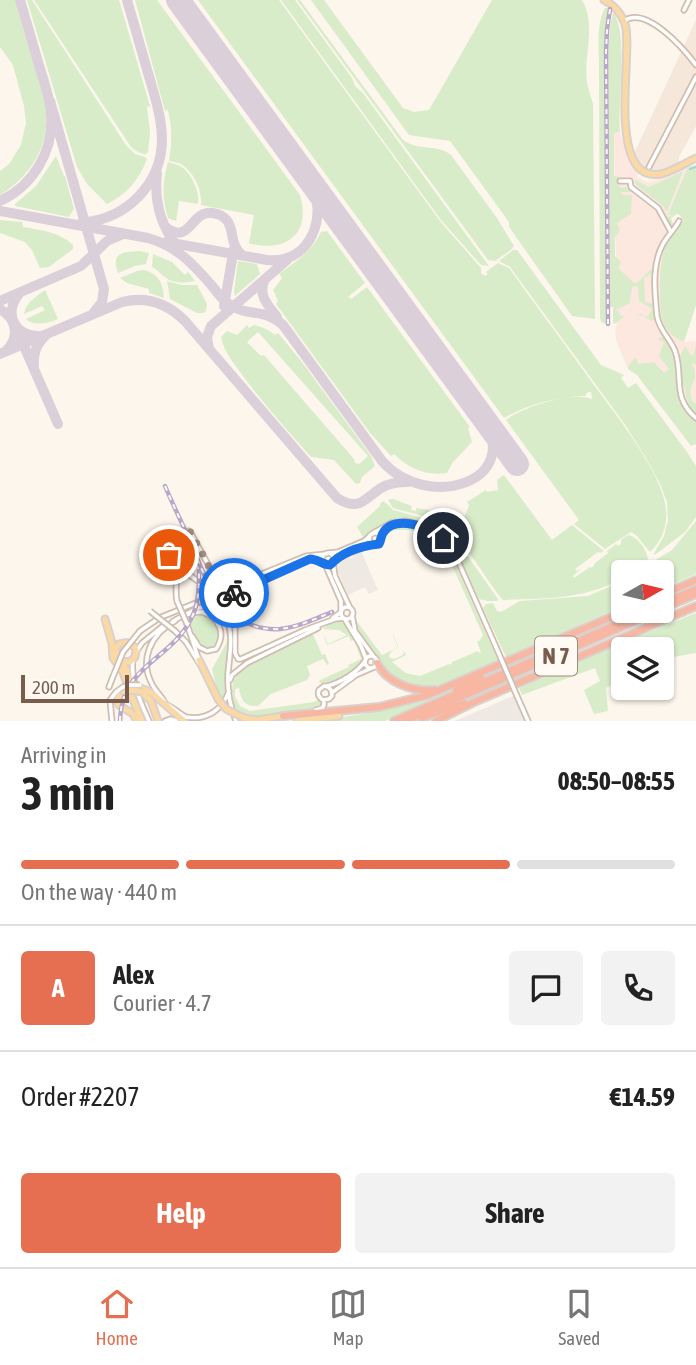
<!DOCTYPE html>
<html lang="en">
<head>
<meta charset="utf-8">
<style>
  :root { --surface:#fff; --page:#f2f2f2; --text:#222; --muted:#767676; --line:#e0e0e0; --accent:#e76f51 }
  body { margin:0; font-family:"Asap Condensed",sans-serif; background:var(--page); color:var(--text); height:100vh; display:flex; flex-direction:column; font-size:26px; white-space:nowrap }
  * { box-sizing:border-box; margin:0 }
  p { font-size:23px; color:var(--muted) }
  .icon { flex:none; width:38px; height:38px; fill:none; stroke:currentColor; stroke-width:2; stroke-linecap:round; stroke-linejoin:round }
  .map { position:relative; height:721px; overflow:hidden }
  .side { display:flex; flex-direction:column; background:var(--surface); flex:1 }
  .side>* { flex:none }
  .needle { width:46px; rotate:82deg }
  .buttons { position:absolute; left:611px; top:560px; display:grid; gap:14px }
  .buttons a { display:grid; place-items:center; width:63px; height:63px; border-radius:7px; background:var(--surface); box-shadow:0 2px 5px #0004; font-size:35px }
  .scale { position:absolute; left:21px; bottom:18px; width:108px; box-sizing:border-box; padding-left:7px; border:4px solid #7a5c4d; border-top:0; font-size:19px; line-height:24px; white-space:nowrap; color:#7a5c4d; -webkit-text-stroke:5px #fffaf3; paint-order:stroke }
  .pin { position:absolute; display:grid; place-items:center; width:60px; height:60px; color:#fff; margin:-30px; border:4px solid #fff; border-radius:50%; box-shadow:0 2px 7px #0007 }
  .courier { position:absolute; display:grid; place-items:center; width:70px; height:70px; margin:-35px; border:5px solid #1a73e8; border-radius:50%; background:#fff; color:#222; box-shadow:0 2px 9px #0007 }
  .headline em { font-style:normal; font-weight:700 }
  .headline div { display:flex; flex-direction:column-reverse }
  .headline { display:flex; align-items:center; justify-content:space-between; height:119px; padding:0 21px }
  h1 { font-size:46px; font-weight:700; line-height:52px }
  .bar { display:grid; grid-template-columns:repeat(4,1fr); gap:10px 7px; align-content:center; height:84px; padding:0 21px }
  .bar i { height:9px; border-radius:5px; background:var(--line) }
  .bar .current { background:var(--accent) }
  .bar p { grid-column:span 4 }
  .line { display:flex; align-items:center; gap:18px; padding:0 21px; border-top:2px solid var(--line) }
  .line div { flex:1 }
  .round { display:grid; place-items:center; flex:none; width:74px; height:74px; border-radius:7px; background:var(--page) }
  .button { display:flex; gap:14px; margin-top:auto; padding:14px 21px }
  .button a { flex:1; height:80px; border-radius:7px; background:var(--accent); color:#fff; font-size:28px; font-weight:700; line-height:80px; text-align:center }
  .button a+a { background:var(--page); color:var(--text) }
  .menu { display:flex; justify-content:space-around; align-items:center; height:98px; border-top:2px solid var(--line); background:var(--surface); font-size:19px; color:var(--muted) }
  .menu a { display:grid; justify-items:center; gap:4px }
  .menu .current { color:var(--accent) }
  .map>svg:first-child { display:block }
  .residential { fill:#f5e8da }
  .commercial { fill:#fde8e0 }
  .industrial { fill:#efe9e4 }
  .green { fill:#d8ecc9; fill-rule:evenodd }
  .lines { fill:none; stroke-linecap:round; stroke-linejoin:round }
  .stream { stroke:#a5d3da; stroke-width:2 }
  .taxiway { stroke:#dbcfda; stroke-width:10 }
  .runway { stroke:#dbcfda; stroke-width:24 }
  .minor-casing { stroke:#d1beb0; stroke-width:7 }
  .major-casing { stroke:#dad1cd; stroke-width:9 }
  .highway-casing { stroke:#dad1cd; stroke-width:10 }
  .minor { stroke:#fff; stroke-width:3.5 }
  .major { stroke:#fbd9a5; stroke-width:5 }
  .highway { stroke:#f7b7a3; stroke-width:6 }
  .rail-casing { stroke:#b9a8c9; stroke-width:4.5 }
  .rail { stroke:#fffaf3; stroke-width:2; stroke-dasharray:5; stroke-linecap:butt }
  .minor-bridge-casing { stroke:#d1beb0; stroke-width:7; stroke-linecap:butt }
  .major-bridge-casing { stroke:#dad1cd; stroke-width:9; stroke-linecap:butt }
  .minor-bridge { stroke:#fff; stroke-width:3.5 }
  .major-bridge { stroke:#fbd9a5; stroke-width:5 }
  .done { stroke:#a89285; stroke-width:7; stroke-dasharray:0 12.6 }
  .route { stroke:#1a73e8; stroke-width:9 }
  .labels { text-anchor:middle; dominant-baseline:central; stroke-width:5; stroke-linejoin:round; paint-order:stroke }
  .shield { fill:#fffaf3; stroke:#a28b7f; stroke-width:2 }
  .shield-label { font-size:23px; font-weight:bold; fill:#7a5c4d }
</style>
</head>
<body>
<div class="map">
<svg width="696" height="721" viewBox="0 0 696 721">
  <rect width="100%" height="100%" fill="#fdf6ec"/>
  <path class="residential" d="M696,20V126L679,157V162L662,170H649L639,163L634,154Z"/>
  <path class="commercial" d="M620,132L628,160L638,172L637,177L649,183L670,174L672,177L673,176L672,173L688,167L669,215L684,342L696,341V426L652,395L637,375L628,369L616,340L615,330L617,324L614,133Z"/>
  <path class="industrial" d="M361,551L378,590L369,594L365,587L348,595L335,565L339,561L349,556L351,559L353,558L352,555Z
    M513,696L515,698L525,721H455Z"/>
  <path class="green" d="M0,0H15C21,23 28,45 35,68C38,80 43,92 45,104C52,142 32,176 0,195V171L9,164L21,145L26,123L24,106L13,65L0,47Z
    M27,0H32L126,145L135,154L145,157L147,159C139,180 127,194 107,204L87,184L77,167Z
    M34,0H119L150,106L147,107L150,132L148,153H146V155L136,151L131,147Z
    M135,0H157L300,195C311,233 288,252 251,244L249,243L254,215L201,205C202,192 196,176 185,167C181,163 174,162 169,161C172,143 172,128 168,110L165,111Z
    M198,0H279L440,221L481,268V273L485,276L488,274L486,272L498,263L509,268C537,307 566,346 594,385C616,415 662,472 666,509C668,525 662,541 650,552L636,535L631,532L605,549L574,524L579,520L506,420C523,407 572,391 592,399L591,392H588L585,396C556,397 529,404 504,418Z
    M281,0H295L352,78L355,86L363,93L489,266L481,265L441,220Z
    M297,0H300L403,140C417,151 439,144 451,155L497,218L512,243L514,245L512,249L495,261L488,260Z
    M311,0H324L403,108L414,112L429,110L492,0H582C597,26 583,55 587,82C588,89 591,97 593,104L595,319L572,316L509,227V222L450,141L409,135Z
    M605,8H609L605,33L604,51L606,324L601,322L600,318L599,67C599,49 596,24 605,8Z
    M613,12C629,32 617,103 620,132L614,133V176L620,177L619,186L621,188L625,187L633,192H621L622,195H632L631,214L617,223L620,230L615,238V256L621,262L618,268L634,283H637L653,267L650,271L654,268V272L644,278L645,302L653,304L652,278L650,277L651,275L653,276L655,319L650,322L651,321L641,314H636L650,317L648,316L652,309L639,301L638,286L632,287L630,303L618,309L616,308L621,316H625L616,323L613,324V308L615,307H610L608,53L610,28Z
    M56,156L64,176H65L74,209L69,217L15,206V204L36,186Z
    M168,162C171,163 178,165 180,166C192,173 200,192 198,204L179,201L176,221L168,218C162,199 162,182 168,162Z
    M696,165V305L684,342C671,337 664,328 661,315C660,292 658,269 665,248L664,246L669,237L684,221L680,215L677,214L671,218L673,224L671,228L667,217L671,216L668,214L688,167Z
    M683,171L667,212L662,205L635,184V180L649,187Z
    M0,220L22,222L23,227C40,230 60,232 73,245V249L49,267L40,268L32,250L25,242L0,233Z
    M327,231L365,283L348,297L351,299L367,287L470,427L468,428L472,442L453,462L447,473C426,476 409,469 394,454L391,456L370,433L276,304L278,301L273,290L282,278L279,274C297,260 311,253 321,232Z
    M513,250H517L601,365L624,375L620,379L621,378L628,388L636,383L687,452L696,466V517L685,532L656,554L653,555L664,536L668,520L667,502L660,484L646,458L626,426L510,267L499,261Z
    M139,251L149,253L146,264L135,266L118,273C111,253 121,252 139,251Z
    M153,254L172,262L185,275L188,272L195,281C186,283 174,284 166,278C160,274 158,270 152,267Z
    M238,261L257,264L260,274L235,296L234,291Z
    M144,270C159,274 163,283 164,298L149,293V289L127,283L120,278L137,271Z
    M167,281L182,285H197L207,304L206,311L203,313H197L170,299Z
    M45,290L58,319C48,323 34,327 26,319L45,310L42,306L24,314C26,302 36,297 45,290Z
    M247,325L249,328L254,325C262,327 268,329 275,335L278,333L302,362L371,456L375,466L362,477L360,483L356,484L334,460L311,457C289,432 266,407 246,380C237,367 224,353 221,337L227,331L237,335ZM258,332L368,456L359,464L355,463L354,459L264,355L261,356L247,342Z
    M664,336C670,344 674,352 676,362C680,386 674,404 696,421V444L691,446L637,375L628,369L629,365L636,357L638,364L654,362L664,373L669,369L659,356L664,342L658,339Z
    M685,346L690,354L693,356L696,346V365L692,362C692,366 695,370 695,374C696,386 686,384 693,402L696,403V414C682,400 689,395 682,381L680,357Z
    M504,475L552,540L572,525L604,551L600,553L598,552L575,569L577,571L582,568L573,576L574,578L590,567L591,568L594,566V564L608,553L607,551L616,544L618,546L621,544V540L628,535C637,536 647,550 648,559L631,572H623V578C584,600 547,598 503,600L500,597C480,570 462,534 430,519C418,513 405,512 393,508L388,500L393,499L412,506L411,510L416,511V508L429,510L433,514V510H440L465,516L469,505L467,502L486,490L487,492L498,490L497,480Z
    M384,501L393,510L429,520L452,536L464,551L498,599L497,601H487L479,599L455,547L446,535L431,525L412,519H395L388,521L378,528L370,531L364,537L351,543L363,537L357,527L380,506V503Z
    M696,521V574L662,589V572H636L672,550Z
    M409,526C427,529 438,536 449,550L498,661C466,675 424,702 392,676C385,670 381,662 375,655C367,645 354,632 355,619L382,655L397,648V645L392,633L393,634L398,646L390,653L389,657L394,659L403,655L404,651L406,655L392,662L406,673L420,676L449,664L451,665L452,662L478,651L479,653L481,652L477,642L480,640L483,635L448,556L440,544L438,545L437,541L429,537L428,534L420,531L419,532C405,529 400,529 387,532L394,528Z
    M623,581V606L506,657L483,608L486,604L493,603L497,611L501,612L520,601L588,596Z
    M696,613V653L667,658L662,662V649H623V680L606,688L608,711L594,714L584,690L600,681L595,668L522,695L519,688L597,653Z
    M200,614L206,616L218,628V640L211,648C197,646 193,630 188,618L192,616L195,622L193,616Z
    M341,621L347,626L357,645L361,655L362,661L359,665L337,681L321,683L319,682L320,680L349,667L348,665L361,659L354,640L351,641L349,636L327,645L323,634L328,644L347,635L339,630L322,629L334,622Z
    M228,634L226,687L223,701L217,690L212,669L226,644Z
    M313,634L322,655L325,654L329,664L327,665L323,659L307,666L310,675L307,680L271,694L258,706C244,707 241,700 239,688L235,689V696L240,706L250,711L257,710L314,702L318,700L322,702V706L315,709C289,713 259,721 235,711C234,703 231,692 233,683C236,665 295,643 313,634Z
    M445,691V693L385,721H320L386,710Z"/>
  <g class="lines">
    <path class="stream" d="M690,169L696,167"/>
    <path class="taxiway" d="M50,101L104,289L102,302L94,312
      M157,173C154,200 160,224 176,245
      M0,201C33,186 54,151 51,114C50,97 43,79 38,62C32,41 26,21 20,0
      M0,211L148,238C177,246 194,265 213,287C218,294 224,302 232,306C250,317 264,308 283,325L382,461C427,512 524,482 483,418
      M81,223C103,221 124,212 139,196C175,158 161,117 148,73C141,49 134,24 127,0
      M167,228C191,245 190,210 213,213C216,214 220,214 223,217C236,225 228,244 242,255
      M166,242L267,260C311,265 329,215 310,181
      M265,279C257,295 268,305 277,317
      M19,294C3,314 15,337 40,336
      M0,301L81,266L107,241L121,235
      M224,306L234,248
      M0,309C17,319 20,337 6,351
      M13,321L58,424
      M209,349L207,337L211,326L287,260
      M0,354L122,302C146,296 167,303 185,321L337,498C359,512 364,499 381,488C389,483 398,482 408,482
      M34,365C33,352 37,344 46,335"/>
    <path class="runway" d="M178,0L517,464"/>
    <g class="minor-casing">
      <path id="minor" d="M684,10L689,0
        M624,21C646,5 684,49 696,65
        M649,167L696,77
        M620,181H630L631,187L658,208L671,232
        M679,221C675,229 668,235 663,244C651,266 655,293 657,316C659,330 670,338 675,351C684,376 671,397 696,418
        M373,533L391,523L406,521L423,525L443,538L455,554L496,647
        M382,536C390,522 404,523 418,525
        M197,549C169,564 193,581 212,587
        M329,553L338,552L364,541C370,537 373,528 381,536V542L375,545L371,543L369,539L370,535
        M322 559a6 6 0 1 1 12 0a6 6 0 1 1-12 0Z
        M334,561C344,553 360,546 373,544
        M333,563L335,576L350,608
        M325,564L341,601V611
        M221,587H230L306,556L326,554
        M208 597a10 10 0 1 1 20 0a10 10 0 1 1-20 0Z
        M228,597L233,593L308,560L316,559L324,563
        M228,598L235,621V653L238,659H241L305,630L335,619L344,618L361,646L366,659
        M177,601C175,592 177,586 176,577C175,557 153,537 189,531L191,533C199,550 214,569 215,588
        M341 613a6 6 0 1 1 12 0a6 6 0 1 1-12 0Z
        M185,615C239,600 232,635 228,673C227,689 230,706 236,721
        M352,615L355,631L374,657
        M333,618L341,612
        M173,621L198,608L213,605
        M175,621C151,634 138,660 153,686C157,693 163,697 165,704C173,707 178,713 186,717C207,721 223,709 229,691
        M187,624L199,660
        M140,631L159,618L208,598
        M175,631L186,642L199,663
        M192,636L199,647L207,651L216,649C226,634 220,618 202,612
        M136,652L142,643L163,626
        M365 662a6 6 0 1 1 12 0a6 6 0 1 1-12 0Z
        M133,659C130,679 141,703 149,721
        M230,680L232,675L247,663L318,628
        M327,686C340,683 358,672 365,661
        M109,687L112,679
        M333,692L356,675L372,668
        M517,696L528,721
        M316,710L322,708L324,705V701C320,698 317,696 319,690L324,686L328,687L331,690L332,696L329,699L323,700
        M112,721L110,700L116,692L123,687
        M165,721L170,719L176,721"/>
    </g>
    <g class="major-casing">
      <path id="major" d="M604,0C614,5 621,13 625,24C634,51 604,184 661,174C673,171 685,163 696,158
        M105,619L112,643L113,658L123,672L126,681
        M199,660L218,699
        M121,661L130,662L135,657L136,650C133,643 127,641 119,644L116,648V654L127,670L132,697L142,721
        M141,688L152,693L184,721
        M142,692L151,701L158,721
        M119,696L117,700L119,705L133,714L137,721
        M244,718L257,720L283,716
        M297,721L339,716"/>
    </g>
    <g class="highway-casing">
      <path id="highway" d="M662,595L696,580
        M662,604L696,589
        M662,609L696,594
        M377,663C387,683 413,692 435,690
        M456,690L481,678
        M283,716L379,707L428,695L625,611
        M422,718L464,703
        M394,721L647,611
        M406,721L658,611
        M436,721L472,703L696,606"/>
    </g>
    <use href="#minor" class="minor"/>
    <use href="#major" class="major"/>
    <use href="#highway" class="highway"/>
    <g class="rail-casing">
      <path id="rail" d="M608,324L606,52L607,30L610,9
        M165,486C173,505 182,523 190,541C207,583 225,632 280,629C298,627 315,619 332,612
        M120,721C121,665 170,661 191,619C199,604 199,587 199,571"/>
    </g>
    <use href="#rail" class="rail"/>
    <g class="minor-bridge-casing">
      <path id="minor-bridge" d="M177,601L187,624
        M150,611L175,631
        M496,647L517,696
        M112,679L123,652L140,631
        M123,687L130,685H140"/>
    </g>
    <g class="major-bridge-casing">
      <path id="major-bridge" d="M125,692L132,690L142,692
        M218,699L226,709L244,718"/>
    </g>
    <use href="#minor-bridge" class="minor-bridge"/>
    <use href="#major-bridge" class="major-bridge"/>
  </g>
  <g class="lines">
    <path class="done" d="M169,555C167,541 176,531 190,531C198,546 214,571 215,587L224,589L228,597L234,593"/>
    <path class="route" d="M234,593L310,559C318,559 323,565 330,565C342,552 362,546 379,544C381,540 381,536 383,533C394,514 431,527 443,538"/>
  </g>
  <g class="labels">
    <rect class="shield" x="535" y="636.5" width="42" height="39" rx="5"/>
    <g class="shield-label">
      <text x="556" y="656">N 7</text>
    </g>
  </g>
</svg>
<div class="buttons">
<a><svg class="needle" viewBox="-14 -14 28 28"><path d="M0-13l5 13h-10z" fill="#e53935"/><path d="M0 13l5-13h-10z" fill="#767676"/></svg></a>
<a><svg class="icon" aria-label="layers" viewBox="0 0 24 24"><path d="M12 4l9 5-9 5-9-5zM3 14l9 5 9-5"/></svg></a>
</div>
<div class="scale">200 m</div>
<div class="pin" style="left:169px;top:555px;background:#ea580c"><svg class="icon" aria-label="bag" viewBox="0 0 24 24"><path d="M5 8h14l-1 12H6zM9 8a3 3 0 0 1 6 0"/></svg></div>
<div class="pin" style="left:443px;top:538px;background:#1f2937"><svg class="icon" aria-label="home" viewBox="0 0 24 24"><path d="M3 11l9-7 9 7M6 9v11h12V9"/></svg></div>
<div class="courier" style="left:234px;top:593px"><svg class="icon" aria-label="bike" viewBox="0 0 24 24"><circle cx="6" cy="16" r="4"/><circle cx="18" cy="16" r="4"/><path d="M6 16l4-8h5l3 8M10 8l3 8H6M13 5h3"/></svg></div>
</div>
<section class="side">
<div class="headline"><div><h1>3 min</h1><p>Arriving in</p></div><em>08:50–08:55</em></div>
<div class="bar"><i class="current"></i><i class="current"></i><i class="current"></i><i></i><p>On the way · 440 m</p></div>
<div class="line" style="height:126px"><b class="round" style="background:var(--accent);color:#fff">A</b><div><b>Alex</b><p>Courier · 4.7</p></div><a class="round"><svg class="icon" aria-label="chat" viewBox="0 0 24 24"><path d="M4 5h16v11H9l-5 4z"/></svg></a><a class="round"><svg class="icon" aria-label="phone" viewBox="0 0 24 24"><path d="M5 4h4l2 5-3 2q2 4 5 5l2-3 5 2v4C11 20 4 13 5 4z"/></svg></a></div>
<div class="line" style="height:91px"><div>Order #2207</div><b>€14.59</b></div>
<div class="button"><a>Help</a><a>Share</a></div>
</section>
<nav class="menu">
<a class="current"><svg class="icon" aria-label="home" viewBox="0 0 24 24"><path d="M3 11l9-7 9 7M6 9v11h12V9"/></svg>Home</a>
<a><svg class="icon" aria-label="map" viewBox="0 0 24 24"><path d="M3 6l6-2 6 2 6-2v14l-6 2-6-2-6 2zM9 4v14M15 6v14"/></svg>Map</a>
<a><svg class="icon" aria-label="saved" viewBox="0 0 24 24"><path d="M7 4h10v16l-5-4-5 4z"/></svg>Saved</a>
</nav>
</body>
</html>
